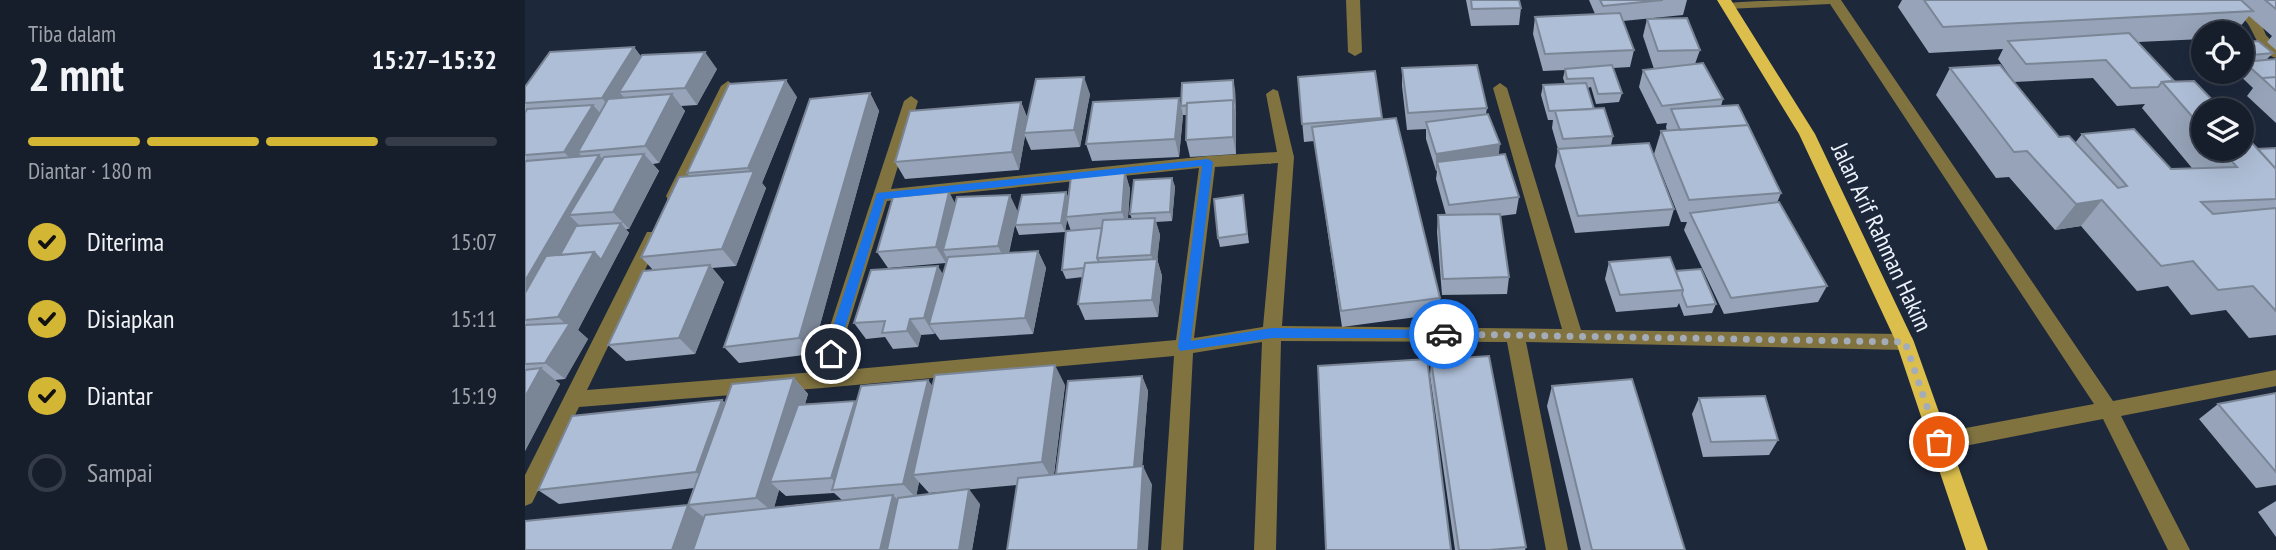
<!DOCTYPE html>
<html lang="id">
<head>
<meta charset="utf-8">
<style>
  :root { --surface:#161e2c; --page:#1f2734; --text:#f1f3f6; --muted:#9ea2a9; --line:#353c48; --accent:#d4b635 }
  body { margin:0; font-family:"PT Sans Narrow",sans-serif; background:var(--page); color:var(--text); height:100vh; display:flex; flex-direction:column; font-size:26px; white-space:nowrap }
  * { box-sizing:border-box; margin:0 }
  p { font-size:23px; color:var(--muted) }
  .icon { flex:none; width:38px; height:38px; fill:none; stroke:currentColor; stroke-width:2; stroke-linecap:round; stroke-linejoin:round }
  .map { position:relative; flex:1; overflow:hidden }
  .sheet { display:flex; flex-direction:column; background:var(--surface); width:525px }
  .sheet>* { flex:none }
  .tools { position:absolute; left:1666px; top:21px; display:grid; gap:14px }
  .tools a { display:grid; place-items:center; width:63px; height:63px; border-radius:50%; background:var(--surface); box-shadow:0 7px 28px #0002,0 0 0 2px var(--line); font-size:35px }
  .pin { position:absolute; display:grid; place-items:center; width:60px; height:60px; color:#fff; margin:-30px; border:4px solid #fff; border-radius:50%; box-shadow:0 2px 7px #0007 }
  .courier { position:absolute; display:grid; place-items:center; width:70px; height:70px; margin:-35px; border:5px solid #1a73e8; border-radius:50%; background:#fff; color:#222; box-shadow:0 2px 9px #0007 }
  .summary em { font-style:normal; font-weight:600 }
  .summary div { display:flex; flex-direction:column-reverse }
  .summary { display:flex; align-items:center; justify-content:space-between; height:119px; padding:0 28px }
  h1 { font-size:46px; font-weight:600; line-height:52px }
  .bar { display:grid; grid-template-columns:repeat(4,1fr); gap:10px 7px; align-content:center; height:84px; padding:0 28px }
  .bar i { height:9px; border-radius:5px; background:var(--line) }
  .bar .current { background:var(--accent) }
  .bar p { grid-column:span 4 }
  ol { padding:0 28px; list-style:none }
  li { display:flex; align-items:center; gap:21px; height:77px }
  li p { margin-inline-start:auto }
  li .icon { padding:7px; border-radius:50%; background:var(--accent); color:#111; stroke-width:4 }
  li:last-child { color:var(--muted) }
  li i { width:38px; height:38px; border:4px solid var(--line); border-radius:50% }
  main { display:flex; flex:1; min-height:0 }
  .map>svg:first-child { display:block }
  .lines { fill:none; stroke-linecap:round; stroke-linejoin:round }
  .minor { fill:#807340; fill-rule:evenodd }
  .major { fill:#dbbe4c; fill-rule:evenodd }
  .wall { fill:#96a3b8; fill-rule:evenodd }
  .shaded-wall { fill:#7a8596 }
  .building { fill:#aebed6; stroke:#7a8596; stroke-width:2 }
  .route { fill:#1a73e8 }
  .done { stroke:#a4acb9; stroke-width:7; stroke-dasharray:0 12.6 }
  .labels { text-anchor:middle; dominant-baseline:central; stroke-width:7; stroke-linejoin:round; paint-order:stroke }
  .street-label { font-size:24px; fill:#edf3fd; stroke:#1d283b }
</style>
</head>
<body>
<main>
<section class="sheet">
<div class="summary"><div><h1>2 mnt</h1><p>Tiba dalam</p></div><em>15:27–15:32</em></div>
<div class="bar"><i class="current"></i><i class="current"></i><i class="current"></i><i></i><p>Diantar · 180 m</p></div>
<ol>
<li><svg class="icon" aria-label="check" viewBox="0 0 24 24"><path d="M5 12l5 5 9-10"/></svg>Diterima<p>15:07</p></li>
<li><svg class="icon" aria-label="check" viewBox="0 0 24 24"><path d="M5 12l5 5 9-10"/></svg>Disiapkan<p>15:11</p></li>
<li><svg class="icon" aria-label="check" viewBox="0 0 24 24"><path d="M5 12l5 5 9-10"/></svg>Diantar<p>15:19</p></li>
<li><i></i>Sampai</li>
</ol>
</section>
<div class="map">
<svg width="1751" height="550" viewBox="0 0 1751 550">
  <rect width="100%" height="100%" fill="#1d283b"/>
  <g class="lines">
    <path class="minor" d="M821,0H835L837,52L830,56L823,52Z
      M1316,0L1588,401L1751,370V386L1596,416L1665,550H1643L1578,419L1414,451L1407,448L1404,442L1407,436L1414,433L1569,404L1305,4L1202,9L1195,5C1206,0 1295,0 1316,0Z
      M1698,0H1713L1734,19L1741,35L1751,46V58C1735,53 1731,37 1723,24C1717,15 1705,9 1698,0Z
      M203,81L210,86L157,196L155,200H143L141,196L196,86Z
      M975,83L982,88L1056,330L1380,334L1387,337L1389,342L1387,347L1380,350L1001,342L1043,550H1021L982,342L756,341L751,550H729L737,342L668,353L658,550H636L649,356L297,388L54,407L7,503L0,506V475L122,232H134L136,237L62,390L290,372L379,101L386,96L393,101L366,189L683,156L752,152L741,94L748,89L753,91L769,157L757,326L1037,329L968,88ZM753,163L738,327L669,338L690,167ZM674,168L651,340L309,371L362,201Z"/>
    <path class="major" d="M1192,0H1206L1290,134L1389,342L1463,550H1441L1371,342L1274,134Z"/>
  </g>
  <path class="wall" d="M941,0H994L996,8L994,25L946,26Z
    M1064,0H1162L1158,15L1098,21L1109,50L1105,67L1088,68L1097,93L1094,102L1071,104L1066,87L1062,88L1069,109L1088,136L1086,145L1149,209L1144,226L1050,233L1030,166L1033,149L1027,128L1028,120H1023L1016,95L1018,85L1040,84L1038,78L1040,70L1018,71L1008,34L1010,17L1070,14Z
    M1377,0H1751V50L1742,42L1747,36L1724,16L1710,33H1678V39L1613,42L1649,81L1678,110V149H1733L1751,148V335L1724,338L1701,310L1666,315L1643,286L1612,291L1556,226L1530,230L1484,177L1471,178L1411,95L1425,68L1534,137L1550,143L1557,134L1646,169L1667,168L1617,108L1620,104L1592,106L1568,78L1489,82L1473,59L1478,49L1404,53L1373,7Z
    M1122,19L1175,50L1170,64L1198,99L1196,106L1256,193L1252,203L1302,286L1293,302L1199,314L1159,230L1162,222H1156L1129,154L1136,131H1142L1141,127L1142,123L1132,124L1114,87L1118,70L1129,69L1118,36Z
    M1717,42L1748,53L1741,60L1751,59V123L1722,96L1728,88L1711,72H1717Z
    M109,47L116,57L192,69L172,105L156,106L160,111L134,163L128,164L134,171L104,229H101L104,233L53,330L63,339L40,379L30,380L35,384L0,451V87Z
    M877,68L962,108L961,114L973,155L994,197L991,214L975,216L984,277L982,294L917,295L912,232L913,215H921L911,179L912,171H911L901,139V129L882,130L877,86Z
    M850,71L857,120L915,298L914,314L817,327L789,141L779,142L773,77Z
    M710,89L711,117V154L665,157L661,140L662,115H658L654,157L567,161L561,144L656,106Z
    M345,93L354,111L287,354L214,363L199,347Z
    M565,94L555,147L506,150L500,136L494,170L380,179L370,162L496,102L502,117Z
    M272,97L237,183L241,188L211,266L187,268L199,282L170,354L101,361L83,345L128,270L116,257L165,176L162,173Z
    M600,172L605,189L603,219H607L605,214L647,178L650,187L647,221L631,222L635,235L632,259L637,276L633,317L560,320L553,304L558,277L541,279L537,270L546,231L542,220L540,232L494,235L490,225L484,253L513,251L521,268L508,334L415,340L410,333L409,334L396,335L393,347L368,349L360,337L341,339L329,323L418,273L421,263L363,268L352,252L424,192L430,204L493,212L541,192L543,197Z
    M719,205L724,243L695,247L693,238Z
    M1084,262L1151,271L1191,304L1187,313L1159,316L1154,303L1152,307L1091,312L1080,279Z
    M906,360L1001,547L1000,550H930L905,376Z
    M617,376L623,391L617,466L627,485H492L404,493L394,482L391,496L455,504L447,550H0L163,505L169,488L34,504L13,490L197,400L200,403L269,378L283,394L280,404L330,401L331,403L403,380L408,387L540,385L529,475L531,474ZM254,490L261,496L309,493L317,500L249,507Z
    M1027,386L1160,550H1056L1022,406Z
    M1751,393V485L1731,488L1674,419L1693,404Z
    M1174,398L1253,440L1244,455L1178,457L1167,414Z
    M1751,501V537L1733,512Z"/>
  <path class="shaded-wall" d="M109,47L122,64L94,92L101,99L91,115L77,98Z
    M180,52L192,69L172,105L160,88Z
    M559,77L565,94L555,147L549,130Z
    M261,80L272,97L237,183L241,188L211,266L197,249L227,174L223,168Z
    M708,80L710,89L711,111L709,102Z
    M345,93L354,111L287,354L274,338Z
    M147,94L160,111L134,163L120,146Z
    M654,98L658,115L654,157L650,139Z
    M708,100L711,117V154L708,137Z
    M496,102L503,120L499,133L500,136L494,170L487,152Z
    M68,105L83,122L53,152L60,160L55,169L39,152Z
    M975,144L973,162H912V171H911V154Z
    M119,154L134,171L104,229L88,212Z
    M74,155L89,172L44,215L58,229L0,320V281Z
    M600,172L605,189L602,229L597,212Z
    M647,178L650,187L647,221L645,212Z
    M424,192L433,209L418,250L422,258L421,263L411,247Z
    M541,192L545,201L541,217L542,220L540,232L536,223Z
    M485,195L493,212L481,263L473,246Z
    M1577,200L1556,226L1530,230L1551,204Z
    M630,218L635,235L632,263V259L637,276L633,317L627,300L631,271L626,255Z
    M96,223L104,233L53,330L63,339L40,379L20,363L43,326L33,317L69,252Z
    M513,251L521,268L508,334L500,318Z
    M185,265L199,282L170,354L154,338Z
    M413,266L423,282L404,324L410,333L409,334L399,318Z
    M385,319L396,335L393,347L382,331Z
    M530,365L540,385L528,481L517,462Z
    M16,368L35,384L0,451V397Z
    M617,376L623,391L616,482L609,467Z
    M269,378L283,394L257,481L245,482L254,490L248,512L231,498Z
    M403,380L414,395L388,475L394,482L391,498L378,484Z
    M197,400L213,415L189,486L171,472Z
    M330,401L343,417L317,489L306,478Z
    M618,466L627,485L623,550H613Z
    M444,489L455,504L447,550H434Z
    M368,495L381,509L372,550H355Z
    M163,505L181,519L171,550H147Z"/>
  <path class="building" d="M946,0H994L996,8L947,9Z
    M1075,0H1138L1078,6Z
    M1399,0H1716L1728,11L1418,27Z
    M1740,0H1751V9Z
    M1095,13L1109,50L1020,54L1010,17Z
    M1162,18L1175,50L1133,51L1122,19Z
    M1604,33L1649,81L1637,82L1633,87L1606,88L1581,60L1501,64L1483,41Z
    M1733,41L1748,53L1717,56V42Z
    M109,47L77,98L0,103V87L25,52Z
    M180,52L160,88L94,92L117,55Z
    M1751,59V77L1737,78L1738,79L1719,62Z
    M1178,63L1198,99L1137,106L1118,70Z
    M952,65L962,108L883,113L877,68Z
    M1087,65L1097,93L1073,94L1068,78L1042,79L1040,69Z
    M1475,65L1534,137L1544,136L1593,188L1602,186L1557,134L1609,129L1646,169L1712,167L1696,149H1717V132L1751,169V199L1676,202L1688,214L1751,208V311L1728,286L1693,290L1668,261L1636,266L1577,200L1551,204L1502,151L1489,152L1425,68Z
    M850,71L857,118L777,124L773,77Z
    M559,77L549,130L499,133L511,79Z
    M1751,77V91L1737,78Z
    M261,80L223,168L162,173L204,84Z
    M708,80L709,102L708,100L662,103V105L656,106L657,83Z
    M1669,81L1697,110H1678V129L1637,82Z
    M1061,83L1069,109L1024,111L1018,85Z
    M345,93L274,338L199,347L285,99Z
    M147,94L120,146L53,152L83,99Z
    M654,98L650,139L561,144L568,102Z
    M708,100V137L661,140L662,103Z
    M496,102L487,152L370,162L385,111Z
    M68,105L39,152L0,155V113L2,109Z
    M1213,105L1223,125L1155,130L1146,109Z
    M1079,108L1088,136L1038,139L1030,111Z
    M963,114L975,144L911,154L901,122Z
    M871,118L915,298L816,311L787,127Z
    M1223,125L1256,193L1164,200L1136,131Z
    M1124,143L1149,209L1053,216L1033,149Z
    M1751,148V169L1733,149Z
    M119,154L88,212L44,215L79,157Z
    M980,154L994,197L924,205L912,162Z
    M74,155L0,281V163L1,161Z
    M229,171L197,249L116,257L154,177Z
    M600,172L597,212L541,217L546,177Z
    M647,178L645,212L605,214L609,180Z
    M424,192L411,247L352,252L368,197Z
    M541,192L536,223L490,225L497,195Z
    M485,195L473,246L418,250L432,197Z
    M718,195L722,234L693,238L689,199Z
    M1254,202L1302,286L1206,298L1165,213Z
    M975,214L984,277L918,279L913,215Z
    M630,218L626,255L572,258L578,220Z
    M96,223L76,260L69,252L35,255L51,226Z
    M577,228L572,258L574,262L560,263L559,268L537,270L541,231Z
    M513,251L500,318L404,324L423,257Z
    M69,252L33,317L0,320V293L21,256Z
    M1145,257L1158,290L1095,295L1084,262Z
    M632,259L627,300L553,304L560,263Z
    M185,265L154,338L83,345L118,271Z
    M413,266L399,318L385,319L382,331L357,333L360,321L329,323L346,270Z
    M1176,269L1191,304L1162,307L1157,294L1158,290L1151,271Z
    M45,323L20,363L0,364V325Z
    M964,356L1001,547L964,550H934L906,360Z
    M902,359L926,550H801L793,366Z
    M530,365L517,462L388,475L410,375Z
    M16,368L0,397V370Z
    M617,376L609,467L531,474L543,381Z
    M269,378L231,498L163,505L147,550H0V521L163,505L207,384Z
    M1107,379L1160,550H1067L1027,386Z
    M403,380L378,484L307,490L336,386Z
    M1751,393V472L1693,404Z
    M1240,396L1253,440L1186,442L1174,398Z
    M197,400L171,472L13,490L47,416Z
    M330,401L306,478L245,482L273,405Z
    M618,466L613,550H482L493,478Z
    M444,489L434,550H362L373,498Z
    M368,495L355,550H168L180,515Z"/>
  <path class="route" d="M683,159L688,162L666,341L747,328L919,330L924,331V338H747L655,351L653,347L677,166L360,199L312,354L306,359L301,357L299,354L352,193Z"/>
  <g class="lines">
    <path class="done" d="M919,334L1380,342L1414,442"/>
  </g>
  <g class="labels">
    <g class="street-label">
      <text transform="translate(1357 237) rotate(65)">Jalan Arif Rahman Hakim</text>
    </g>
  </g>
</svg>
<div class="tools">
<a><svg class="icon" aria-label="locate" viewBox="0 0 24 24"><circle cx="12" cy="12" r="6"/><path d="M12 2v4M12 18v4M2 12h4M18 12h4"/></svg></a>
<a><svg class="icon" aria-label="layers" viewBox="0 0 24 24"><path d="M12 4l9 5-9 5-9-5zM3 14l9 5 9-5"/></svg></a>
</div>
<div class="pin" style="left:1414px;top:442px;background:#ea580c"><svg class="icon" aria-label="bag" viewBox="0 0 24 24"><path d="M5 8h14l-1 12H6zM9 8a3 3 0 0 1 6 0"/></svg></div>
<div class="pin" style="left:306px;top:354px;background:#1f2937"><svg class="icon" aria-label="home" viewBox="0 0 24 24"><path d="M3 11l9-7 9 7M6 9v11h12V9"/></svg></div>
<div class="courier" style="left:919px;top:334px"><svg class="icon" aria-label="car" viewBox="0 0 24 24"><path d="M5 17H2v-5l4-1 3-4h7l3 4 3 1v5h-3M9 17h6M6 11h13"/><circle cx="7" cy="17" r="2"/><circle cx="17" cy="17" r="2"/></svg></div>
</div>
</main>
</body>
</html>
